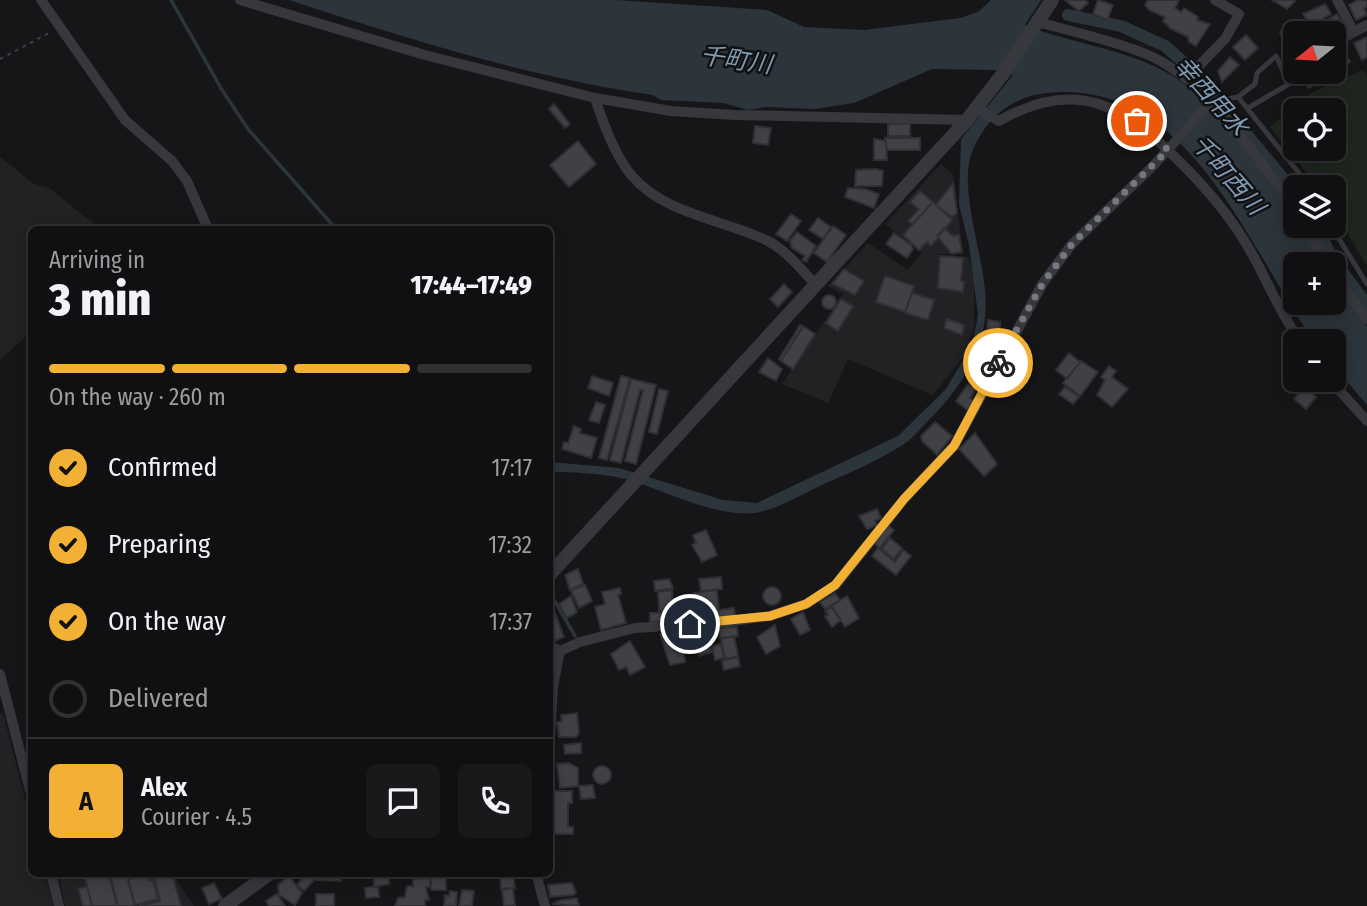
<!DOCTYPE html>
<html lang="en">
<head>
<meta charset="utf-8">
<style>
  :root { --surface:#101012; --page:#19191b; --text:#f1f3f6; --muted:#9c9d9f; --line:#303032; --accent:#f2b134 }
  body { margin:0; font-family:"Fira Sans Condensed","Noto Sans JP",sans-serif; background:var(--page); color:var(--text); height:100vh; display:flex; flex-direction:column; font-size:26px; white-space:nowrap }
  * { box-sizing:border-box; margin:0 }
  p { font-size:23px; color:var(--muted) }
  .icon { flex:none; width:38px; height:38px; fill:none; stroke:currentColor; stroke-width:2; stroke-linecap:round; stroke-linejoin:round }
  .map { position:relative; flex:1; overflow:hidden }
  .panel { position:absolute; left:28px; top:226px; width:525px; height:651px; display:flex; flex-direction:column; background:var(--surface); border-radius:10px; box-shadow:0 4px 18px #0003,0 0 0 2px var(--line) }
  .panel>* { flex:none }
  .needle { width:46px; rotate:252deg }
  .fabs { position:absolute; left:1283px; top:21px; display:grid; gap:14px }
  .fabs a { display:grid; place-items:center; width:63px; height:63px; border-radius:10px; background:var(--surface); box-shadow:0 4px 18px #0003,0 0 0 2px var(--line); font-size:35px }
  .pin { position:absolute; display:grid; place-items:center; width:60px; height:60px; color:#fff; margin:-30px; border:4px solid #fff; border-radius:50%; box-shadow:0 2px 7px #0007 }
  .courier { position:absolute; display:grid; place-items:center; width:70px; height:70px; margin:-35px; border:5px solid #f2b134; border-radius:50%; background:#fff; color:#222; box-shadow:0 2px 9px #0007 }
  .head em { font-style:normal; font-weight:800 }
  .head div { display:flex; flex-direction:column-reverse }
  .head { display:flex; align-items:center; justify-content:space-between; height:119px; padding:0 21px }
  h1 { font-size:46px; font-weight:800; line-height:52px }
  .bar { display:grid; grid-template-columns:repeat(4,1fr); gap:10px 7px; align-content:center; height:84px; padding:0 21px }
  .bar i { height:9px; border-radius:5px; background:var(--line) }
  .bar .current { background:var(--accent) }
  .bar p { grid-column:span 4 }
  .line { display:flex; align-items:center; gap:18px; padding:0 21px; border-top:2px solid var(--line) }
  .line div { flex:1 }
  .round { display:grid; place-items:center; flex:none; width:74px; height:74px; border-radius:10px; background:var(--page) }
  ol { padding:0 21px; list-style:none }
  li { display:flex; align-items:center; gap:21px; height:77px }
  li p { margin-inline-start:auto }
  li .icon { padding:7px; border-radius:50%; background:var(--accent); color:#111; stroke-width:4 }
  li:last-child { color:var(--muted) }
  li i { width:38px; height:38px; border:4px solid var(--line); border-radius:50% }
  .map>svg:first-child { display:block }
  .built { fill:#222225 }
  .green { fill:#1e261f; fill-rule:evenodd }
  .water { fill:#2c353c }
  .lines { fill:none; stroke-linecap:round; stroke-linejoin:round }
  .stream { stroke:#2c353c; stroke-width:3.5 }
  .canal { stroke:#2c353c; stroke-width:12 }
  .building { fill:#404145; stroke:#303034; stroke-width:2 }
  .path { stroke:#3d3f44; stroke-width:2; stroke-dasharray:3.5 5; stroke-linecap:butt }
  .service { stroke:#37383d; stroke-width:5 }
  .minor { stroke:#37383d; stroke-width:10 }
  .tertiary { stroke:#37383d; stroke-width:14 }
  .done { stroke:#757880; stroke-width:7; stroke-dasharray:0 12.6 }
  .route { stroke:#f2b134; stroke-width:9 }
  .labels { text-anchor:middle; dominant-baseline:central; stroke-width:5; stroke-linejoin:round; paint-order:stroke }
  .water-label { font-size:24px; font-style:italic; fill:#7f9bb3; stroke:#111113 }
</style>
</head>
<body>
<div class="map">
<svg width="1367" height="906" viewBox="0 0 1367 906">
  <rect width="100%" height="100%" fill="#161618"/>
  <path class="built" d="M0,157L34,184L48,187L100,229H32L31,332L0,360Z
    M941,164L953,174L963,254H931L969,257L974,279V329L963,357L933,395L848,359L828,403L782,384L843,294L828,286L868,243L908,270L922,253L885,224Z
    M3,713L31,822L32,873H45L53,906H0V714Z
    M58,873H172L194,906H65Z"/>
  <path class="green" d="M1363,70L1367,76V266L1334,210V187H1318L1270,127L1311,93ZM1295,110H1334V149H1295Z"/>
  <path class="water" d="M289,0H617L767,10L804,27L864,30L960,18L978,12L991,0H1041L1025,25C1070,43 1119,48 1162,70C1212,95 1260,170 1295,214V226H1302L1323,264H1295V303H1334V282L1367,326V405L1334,366V341H1314C1247,247 1190,78 1047,93C1010,97 986,118 972,152C959,184 980,247 984,282C992,337 971,375 934,415C924,424 915,437 904,444C880,460 851,472 824,484C805,493 785,505 764,511C723,523 662,488 621,478C598,473 573,472 550,472V462L619,468L723,500L757,503L898,436L946,389L972,345L978,315L969,245L959,204L961,139L1013,75L995,70L932,69L854,103L815,109L766,107L748,110L723,103L661,100L653,95C529,77 408,39 289,0Z"/>
  <g class="lines">
    <path class="stream" d="M171,0L222,90L248,129L336,229
      M550,593L575,636"/>
    <path class="canal" d="M1068,15L1121,26L1165,46L1197,74L1295,193
      M1316,226L1332,258L1367,305"/>
  </g>
  <path class="building" d="M1065,0H1085L1088,3L1079,11Z
    M1098,0L1113,5L1107,20L1093,14Z
    M1148,0H1179L1175,8L1181,12L1184,8L1198,17L1197,20L1210,24L1196,46L1189,42L1188,37L1171,29L1163,21L1165,17L1149,10L1145,5Z
    M1272,0H1296L1287,9Z
    M1358,0H1367V7L1364,8L1367,15L1356,20L1349,5Z
    M1325,4L1331,14L1310,26L1303,14Z
    M1337,14L1343,24L1333,30L1327,20Z
    M1327,20L1335,35L1316,33L1313,28Z
    M1294,26L1298,33H1295V45L1286,48L1280,32Z
    M1246,35L1258,48L1245,60L1233,47Z
    M1367,37V57L1362,60L1354,43Z
    M1342,48L1350,62L1335,72L1334,53Z
    M1230,57L1239,65L1222,82L1218,71Z
    M1308,72H1315L1320,80L1309,88L1301,76Z
    M554,104L570,124L565,128L549,109Z
    M888,124H910V136H888Z
    M755,126L771,128L768,145L753,143Z
    M885,138H920V150H887Z
    M874,139L886,141L887,160H874Z
    M578,141L596,164L569,187L550,165Z
    M876,169L883,171L882,186H855L856,170Z
    M953,183L957,213L952,217L936,205Z
    M848,188L865,189L879,194L874,208L845,197Z
    M920,191L933,202L912,224L908,221L919,209L910,202Z
    M933,202L952,220L931,246L927,242L919,250L903,235Z
    M791,214L801,221L787,241L776,234Z
    M818,218L831,227L823,239L809,230Z
    M833,226L846,235L827,262L814,253Z
    M944,228L953,236L959,235L962,252L952,254L937,236Z
    M797,232L816,246L806,262L802,260L805,256L792,248L790,241Z
    M894,233L911,245L913,249L907,258L886,244Z
    M940,256L963,258L961,281L964,282L963,292L938,288Z
    M844,269L864,281L855,295L832,284Z
    M885,276L914,286L905,312L876,302Z
    M784,284L792,292L778,307L770,299Z
    M912,293L934,300L928,320L905,313Z
    M822 302a7 7 0 1 1 14 0a7 7 0 1 1-14 0Z
    M841,299L853,306L838,331L826,323Z
    M947,319L964,325L962,335L944,328Z
    M988,320L1000,322V341L986,339Z
    M800,325L803,327L781,361L779,359Z
    M803,326L815,334L793,369L781,361Z
    M1069,353L1080,362L1067,379L1056,370Z
    M768,358L782,369L776,381L759,372Z
    M1081,361L1098,372L1080,396L1063,383Z
    M1109,366L1116,371L1112,377L1128,389L1112,407L1097,395L1105,380L1101,377Z
    M592,376L613,383L609,396L588,388Z
    M621,376L630,378L607,460L599,458Z
    M631,379L656,385L636,464L625,461L643,390H640L621,463L610,460Z
    M968,384L976,389L970,398L977,403L970,412L956,401Z
    M1065,387L1079,397L1073,404L1059,394Z
    M1305,387L1316,397L1306,409L1294,399Z
    M659,389L668,391L657,434L649,432Z
    M596,402L605,405L599,423L589,420Z
    M935,422L952,436L937,455L922,441L921,436Z
    M574,426L581,429L580,433L597,438L591,458L562,449L564,442L568,443Z
    M975,433L997,464L984,476L959,449Z
    M877,509L881,518L875,521L877,525L867,529L859,516Z
    M886,524L894,530L880,548L872,542Z
    M706,530L717,555L702,562L692,545L696,543L693,535Z
    M890,538L902,548L894,559L882,549Z
    M878,548L895,562L903,550L911,556L896,575L872,556Z
    M578,569L583,584L570,590L565,575Z
    M721,577L722,589L701,591L699,579Z
    M669,579L673,588L655,591L654,581Z
    M585,585L592,601L579,608L571,590Z
    M763 596a9 9 0 1 1 18 0a9 9 0 1 1-18 0Z
    M620,588L621,594L618,595L626,623L601,630L595,607L605,604L602,592Z
    M672,590L673,611H659L658,592Z
    M717,590L719,610L734,608L735,617L695,621L693,593Z
    M835,593L840,600L825,609L820,602Z
    M571,596L577,612L567,618L559,604Z
    M847,596L859,618L845,627L831,606Z
    M552,605L564,637L550,643V606Z
    M832,607L841,620L832,627L825,616L828,615L825,611Z
    M672,612V621L650,622V613Z
    M803,612L810,630L800,635L791,619Z
    M775,625L780,646L766,654L757,637Z
    M737,627L738,636L720,638L719,628Z
    M705,629L712,652L699,656L695,632Z
    M682,630L685,662L670,665L660,634Z
    M734,636L738,656L725,659L721,639Z
    M630,641L645,667L630,675L626,667L619,670L611,654Z
    M721,644L724,658L715,660L712,646Z
    M738,657L740,666L724,670L722,661Z
    M577,713L579,733L576,737H559L557,722L562,721L561,715Z
    M581,743V753L565,754L564,745Z
    M569,763L578,768V786L560,788L557,764Z
    M593 775a9 9 0 1 1 18 0a9 9 0 1 1-18 0Z
    M593,785L595,798L581,799L579,786Z
    M552,791H572V803H568V827H573V834H550Z
    M84,873H111L109,874L117,906H92Z
    M126,873L135,906H118L110,874Z
    M172,873L181,906H139L160,901L154,877Z
    M307,873L316,878L304,891L297,885Z
    M317,873H340L341,881L317,880Z
    M500,873H516L513,874L515,888L501,889Z
    M148,875L149,880H153L158,899L135,905L128,879Z
    M289,876L302,893L295,905L279,895L278,885Z
    M389,876V884L374,887V877Z
    M431,877H446V890H431Z
    M430,878V887H426L429,900H425V906H395L398,898L405,897L407,886H413V879Z
    M214,883L222,899L209,904L202,888Z
    M572,883L576,893L573,895L550,897L548,885Z
    M87,886L92,906H83L78,889Z
    M378,886L379,897L366,898L365,888Z
    M513,888L515,905L504,906L502,890Z
    M462,890L474,891L472,906H459Z
    M450,891L457,892L456,906H444L445,895L449,896Z
    M277,894L285,906H269L266,901Z
    M316,894H334V906H316Z
    M577,898L579,906L552,904L561,900Z"/>
  <g class="lines">
    <path class="path" d="M0,59L49,33"/>
    <path class="service" d="M1238,97L1255,84L1257,73L1276,56L1289,84L1248,108
      M1211,102L1238,97L1310,187
      M1331,226L1367,284"/>
    <path class="minor" d="M41,0L125,120L172,161L187,181L208,229
      M240,0L425,55L595,98L671,111L735,115L967,120
      M1337,0L1354,32L1367,25
      M1038,22C1073,32 1112,40 1146,54C1207,79 1255,157 1295,207
      M1334,43L1354,32
      M1186,79L1225,39L1239,14L1215,0
      M595,98C603,123 615,156 632,176C666,215 723,219 768,241C787,251 801,269 815,284
      M976,108L999,121C1077,76 1125,106 1182,164C1208,190 1233,220 1251,252C1268,282 1280,313 1300,341
      M1306,226L1327,264
      M1334,274L1367,319
      M1330,380L1367,421
      M550,646L560,651L580,642L635,628L719,623L770,616L806,604L836,585L904,499L954,446L1043,283L1072,244L1153,166L1211,102
      M0,674L32,798
      M550,738L553,686L560,651
      M51,873L59,906
      M536,873L545,906"/>
    <path class="tertiary" d="M550,574L967,120L1002,75L1052,0
      M225,906L270,873"/>
  </g>
  <g class="lines">
    <path class="done" d="M998,363L1043,283L1072,244L1168,150L1137,121"/>
    <path class="route" d="M690,624L770,616L806,604L835,585L904,499L954,446L998,363"/>
  </g>
  <g class="labels">
    <g class="water-label">
      <text transform="translate(736 60) rotate(8)">千町川</text>
      <text transform="translate(1211 96) rotate(48)">幸西用水</text>
      <text transform="translate(1228 175) rotate(49)">千町西川</text>
    </g>
  </g>
</svg>
<div class="fabs">
<a><svg class="needle" viewBox="-14 -14 28 28"><path d="M0-13l5 13h-10z" fill="#e53935"/><path d="M0 13l5-13h-10z" fill="#9c9d9f"/></svg></a>
<a><svg class="icon" aria-label="locate" viewBox="0 0 24 24"><circle cx="12" cy="12" r="6"/><path d="M12 2v4M12 18v4M2 12h4M18 12h4"/></svg></a>
<a><svg class="icon" aria-label="layers" viewBox="0 0 24 24"><path d="M12 4l9 5-9 5-9-5zM3 14l9 5 9-5"/></svg></a>
<a>+</a>
<a>−</a>
</div>
<div class="pin" style="left:1137px;top:121px;background:#ea580c"><svg class="icon" aria-label="bag" viewBox="0 0 24 24"><path d="M5 8h14l-1 12H6zM9 8a3 3 0 0 1 6 0"/></svg></div>
<div class="pin" style="left:690px;top:624px;background:#1f2937"><svg class="icon" aria-label="home" viewBox="0 0 24 24"><path d="M3 11l9-7 9 7M6 9v11h12V9"/></svg></div>
<div class="courier" style="left:998px;top:363px"><svg class="icon" aria-label="bike" viewBox="0 0 24 24"><circle cx="6" cy="16" r="4"/><circle cx="18" cy="16" r="4"/><path d="M6 16l4-8h5l3 8M10 8l3 8H6M13 5h3"/></svg></div>
<section class="panel">
<div class="head"><div><h1>3 min</h1><p>Arriving in</p></div><em>17:44–17:49</em></div>
<div class="bar"><i class="current"></i><i class="current"></i><i class="current"></i><i></i><p>On the way · 260 m</p></div>
<ol>
<li><svg class="icon" aria-label="check" viewBox="0 0 24 24"><path d="M5 12l5 5 9-10"/></svg>Confirmed<p>17:17</p></li>
<li><svg class="icon" aria-label="check" viewBox="0 0 24 24"><path d="M5 12l5 5 9-10"/></svg>Preparing<p>17:32</p></li>
<li><svg class="icon" aria-label="check" viewBox="0 0 24 24"><path d="M5 12l5 5 9-10"/></svg>On the way<p>17:37</p></li>
<li><i></i>Delivered</li>
</ol>
<div class="line" style="height:126px"><b class="round" style="background:var(--accent);color:#111">A</b><div><b>Alex</b><p>Courier · 4.5</p></div><a class="round"><svg class="icon" aria-label="chat" viewBox="0 0 24 24"><path d="M4 5h16v11H9l-5 4z"/></svg></a><a class="round"><svg class="icon" aria-label="phone" viewBox="0 0 24 24"><path d="M5 4h4l2 5-3 2q2 4 5 5l2-3 5 2v4C11 20 4 13 5 4z"/></svg></a></div>
</section>
</div>
</body>
</html>
